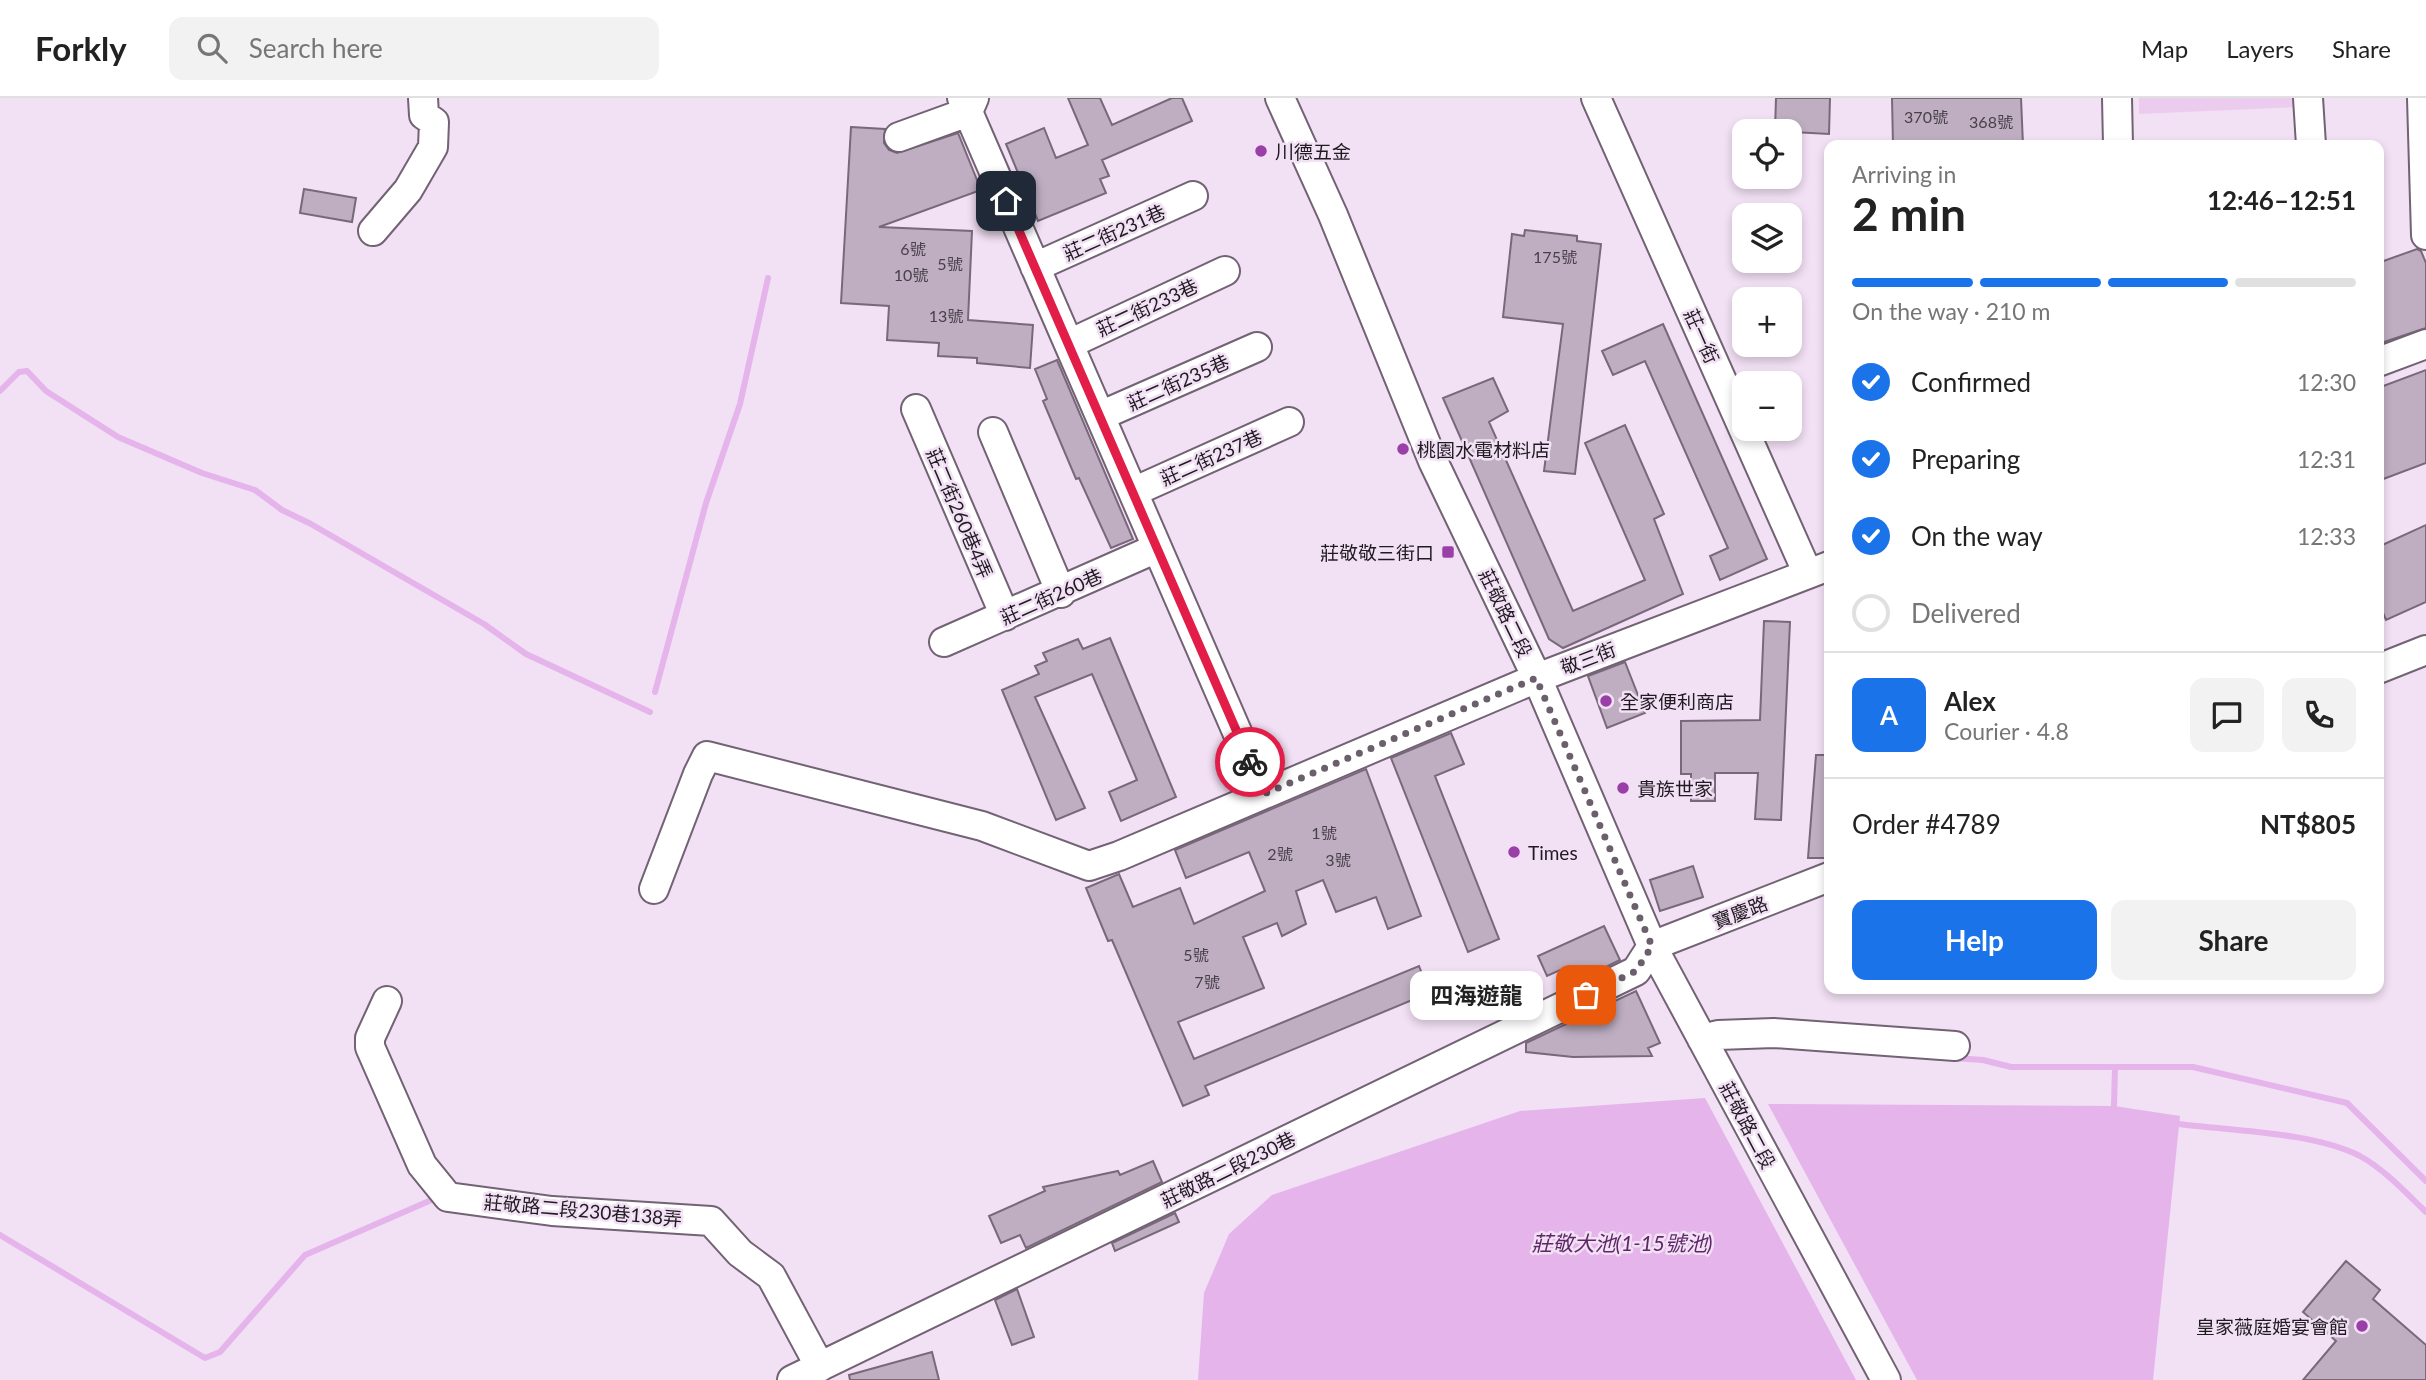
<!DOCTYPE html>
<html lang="en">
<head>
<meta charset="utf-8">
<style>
  :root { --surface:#fff; --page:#f2f2f2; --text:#222; --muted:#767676; --line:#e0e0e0; --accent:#1a73e8 }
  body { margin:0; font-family:Lato,"Noto Sans TC",sans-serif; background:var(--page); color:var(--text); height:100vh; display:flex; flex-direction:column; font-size:26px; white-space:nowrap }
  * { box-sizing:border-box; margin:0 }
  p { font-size:23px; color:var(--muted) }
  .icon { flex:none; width:38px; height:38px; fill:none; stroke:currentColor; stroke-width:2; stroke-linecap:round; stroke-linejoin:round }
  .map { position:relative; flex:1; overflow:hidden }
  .drawer { position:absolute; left:1824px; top:42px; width:560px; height:854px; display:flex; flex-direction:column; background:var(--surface); border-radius:14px; box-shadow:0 4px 10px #0003 }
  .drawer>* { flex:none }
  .fabs { position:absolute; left:1732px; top:21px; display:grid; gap:14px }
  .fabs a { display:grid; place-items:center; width:70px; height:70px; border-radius:14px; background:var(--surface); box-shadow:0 4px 10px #0003; font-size:35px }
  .pin { position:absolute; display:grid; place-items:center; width:60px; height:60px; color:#fff; margin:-30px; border-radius:14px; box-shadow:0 4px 10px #0006 }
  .courier { position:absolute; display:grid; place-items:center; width:70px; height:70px; margin:-35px; border:5px solid #e11d48; border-radius:50%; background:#fff; color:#222; box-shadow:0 2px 9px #0007 }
  .bubble { position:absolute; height:49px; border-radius:14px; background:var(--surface); box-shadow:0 4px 10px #0003; font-size:23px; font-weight:700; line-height:49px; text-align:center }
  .summary em { font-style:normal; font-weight:700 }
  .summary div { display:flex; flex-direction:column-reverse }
  .summary { display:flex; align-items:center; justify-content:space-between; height:119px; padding:0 28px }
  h1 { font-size:46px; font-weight:700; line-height:52px }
  .bar { display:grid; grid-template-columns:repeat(4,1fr); gap:10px 7px; align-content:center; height:84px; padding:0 28px }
  .bar i { height:9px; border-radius:5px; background:var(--line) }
  .bar .selected { background:var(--accent) }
  .bar p { grid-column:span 4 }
  .line { display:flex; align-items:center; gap:18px; padding:0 28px; border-top:2px solid var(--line) }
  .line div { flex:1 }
  .round { display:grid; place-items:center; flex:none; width:74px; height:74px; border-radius:14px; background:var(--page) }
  ol { padding:0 28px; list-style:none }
  li { display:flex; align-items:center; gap:21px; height:77px }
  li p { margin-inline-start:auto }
  li .icon { padding:7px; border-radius:50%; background:var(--accent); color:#fff; stroke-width:4 }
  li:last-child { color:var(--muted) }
  li i { width:38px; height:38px; border:4px solid var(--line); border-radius:50% }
  .primary-button { display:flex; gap:14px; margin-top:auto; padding:14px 28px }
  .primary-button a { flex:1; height:80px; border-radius:14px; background:var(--accent); color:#fff; font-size:28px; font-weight:700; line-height:80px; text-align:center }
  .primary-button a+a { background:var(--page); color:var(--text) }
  header { display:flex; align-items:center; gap:42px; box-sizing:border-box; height:98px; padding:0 35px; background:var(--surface); border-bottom:2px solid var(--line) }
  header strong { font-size:33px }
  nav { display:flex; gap:38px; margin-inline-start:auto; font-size:24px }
  .search { width:490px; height:63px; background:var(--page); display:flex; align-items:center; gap:18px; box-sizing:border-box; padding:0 24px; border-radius:14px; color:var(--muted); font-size:26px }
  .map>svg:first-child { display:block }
  .green { fill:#ebccef }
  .water { fill:#e4b4eb }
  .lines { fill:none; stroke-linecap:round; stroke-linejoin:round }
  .stream { stroke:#e4b4eb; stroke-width:6 }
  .building { fill:#bfaec2; stroke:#78687a; stroke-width:2 }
  .minor-casing { stroke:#726274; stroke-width:32 }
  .minor { stroke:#fff; stroke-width:28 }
  .done { stroke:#6a5f6b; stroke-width:7; stroke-dasharray:0 12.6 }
  .route { stroke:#e11d48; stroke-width:9 }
  .poi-dot { fill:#9a3ea8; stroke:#f2e0f4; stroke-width:2.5 }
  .labels { text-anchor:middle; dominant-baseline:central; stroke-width:5; stroke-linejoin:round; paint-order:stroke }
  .number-label { font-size:16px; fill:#483f49 }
  .poi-label { font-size:19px; fill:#201a21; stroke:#f2e0f4; text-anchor:start }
  .street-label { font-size:19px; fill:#201a21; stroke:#f2e0f4 }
  .water-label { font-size:21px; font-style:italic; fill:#5e2767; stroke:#f2e0f4 }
</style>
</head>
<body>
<header>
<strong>Forkly</strong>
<div class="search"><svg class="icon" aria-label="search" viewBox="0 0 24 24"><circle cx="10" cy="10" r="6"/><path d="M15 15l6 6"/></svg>Search here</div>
<nav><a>Map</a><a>Layers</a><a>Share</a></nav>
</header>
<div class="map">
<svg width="2426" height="1282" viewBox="0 0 2426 1282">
  <rect width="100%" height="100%" fill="#f2e0f4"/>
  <path class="green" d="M2139,0H2300V9L2139,16Z"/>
  <path class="water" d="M1705,1000L1856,1282H1198L1204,1195L1229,1136L1272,1097L1520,1013Z
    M1768,1006L2114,1008L2180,1018L2153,1282H1917Z"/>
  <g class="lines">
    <path class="stream" d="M0,293L19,274L27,273L46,293L118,339L202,375L255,392L282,412L311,426L484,526L526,556L650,614
      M655,594L706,405L740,306L768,180
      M1954,960L1983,962L2011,969H2193L2347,1005L2426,1083
      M2114,1008L2115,969
      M2179,1026C2232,1033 2313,1034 2360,1058C2385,1072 2405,1094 2426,1114
      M0,1137L205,1260L220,1254L305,1157L436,1100"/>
  </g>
  <path class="building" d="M1068,0H1100L1112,27L1172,0H1182L1192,23L1102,62L1109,78L1100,81L1106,95L1038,123L1006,46L1044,30L1056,60L1088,47Z
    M1776,0H1830L1829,36L1775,33Z
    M1892,0H2021L2023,47H1893Z
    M851,29L885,31L884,45L889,52L897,55L958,35L981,92L879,129L972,133L968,222L1033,227L1030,270L977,265V260L938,258L939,245L887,242L889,208L841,205Z
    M304,91L356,100L352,124L300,115Z
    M1525,132L1577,138V143L1601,146L1575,376L1544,373L1563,226L1503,219L1512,136L1524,138Z
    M2417,151L2421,153L2426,165V230L2378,246V165Z
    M1663,226L1767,461L1720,482L1710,458L1728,450L1645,263L1613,277L1602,253Z
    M1057,262L1133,441L1111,450L1079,380L1076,381L1043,303L1047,301L1035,271Z
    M2426,272V365L2378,383V290Z
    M1493,280L1508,313L1489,324L1573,513L1645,482L1585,345L1625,327L1664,416L1654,421L1683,496L1563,550L1549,541L1443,300Z
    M2426,427V504L2386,522L2378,503V449Z
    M1764,523L1790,524L1781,722L1755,721L1758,675H1715V703H1691V676H1681V623L1760,622Z
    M1110,540L1176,699L1121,723L1109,694L1137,682L1092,576L1035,599L1085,710L1056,722L1002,592L1039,576L1035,568L1047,563L1043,555L1078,541L1083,551Z
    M1625,564L1645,615L1607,630L1588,578Z
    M1451,635L1464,666L1435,678L1499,841L1468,854L1391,660Z
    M1816,657H1829V760H1808Z
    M1366,671L1421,818L1388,831L1376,799L1336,814L1323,782L1296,793L1306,826L1282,838L1277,825L1243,839L1264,890L1178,924L1194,961L1419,868L1424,881L1441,875L1446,888L1205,988L1209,997L1183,1008L1112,842L1108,843L1086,790L1119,776L1133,809L1180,790L1194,826L1265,793L1249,754L1186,780L1175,752Z
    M1693,768L1703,799L1660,813L1650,782Z
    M1604,828L1620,862L1567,888L1560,872L1547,878L1538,858Z
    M1636,893L1660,945L1648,950L1652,958L1573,959L1526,954V945Z
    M1153,1063L1162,1084L1026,1150L1020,1137L1001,1145L989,1118L1045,1093L1043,1089L1118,1073L1120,1077Z
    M1175,1115L1179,1124L1115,1153L1112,1145Z
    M2346,1163L2380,1192L2373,1201L2426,1247V1282H2303L2336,1243L2303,1214Z
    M1017,1191L1034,1239L1012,1247L995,1202Z
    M932,1254L939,1282H850L849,1277Z"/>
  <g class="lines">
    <g class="minor-casing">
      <path id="minor" d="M962,0L1264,696
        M1280,0L1333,117L1433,363L1537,580L1652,848L1886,1282
        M1596,0L1808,476
        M2117,0L2118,47
        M2308,0L2311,47
        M2422,0L2426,137
        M899,39L968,14L974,0
        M373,133L408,92L433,49L434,24L424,17L423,0
        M1035,169L1193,98
        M1069,246L1225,173
        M2378,264L2426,246
        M916,311L1005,518
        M1100,318L1257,249
        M993,334L1061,495
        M1133,394L1289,324
        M944,544L1157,450
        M2378,571L2426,552
        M654,791L698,676L707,658L982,728L1089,768L1119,758L1537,580L1829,468
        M1652,848L1829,779
        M387,903L370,940V949L422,1067L448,1099L552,1113L711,1123L740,1155L771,1178L820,1269
        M1702,941L1718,937L1774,935L1955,948
        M792,1282L1636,873L1652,848"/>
    </g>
    <use href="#minor" class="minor"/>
  </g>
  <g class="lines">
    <path class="done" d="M1250,664L1264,696L1536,580L1652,848L1636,873L1586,897"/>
    <path class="route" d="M1006,103L1250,664"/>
  </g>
  <g class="poi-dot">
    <circle cx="1261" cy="53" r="7"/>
    <circle cx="1403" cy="351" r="7"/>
    <rect x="1441" y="447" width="14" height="14" rx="3.5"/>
    <circle cx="1606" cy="603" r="7"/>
    <circle cx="1623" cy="690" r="7"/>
    <circle cx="1514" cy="754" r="7"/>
    <circle cx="2362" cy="1228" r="7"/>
  </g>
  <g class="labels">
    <g class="number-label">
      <text x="1926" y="18">370號</text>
      <text x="1991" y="23">368號</text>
      <text x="913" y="150">6號</text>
      <text x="1555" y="158">175號</text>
      <text x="950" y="165">5號</text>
      <text x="911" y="176">10號</text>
      <text x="946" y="217">13號</text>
      <text x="1324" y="734">1號</text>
      <text x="1280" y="755">2號</text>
      <text x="1338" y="761">3號</text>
      <text x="1196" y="856">5號</text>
      <text x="1207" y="883">7號</text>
    </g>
    <g class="poi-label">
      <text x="1275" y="53">川德五金</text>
      <text x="1417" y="351">桃園水電材料店</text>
      <text x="1434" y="454" text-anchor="end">莊敬敬三街口</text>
      <text x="1620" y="603">全家便利商店</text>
      <text x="1637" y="690">貴族世家</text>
      <text x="1528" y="754">Times</text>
      <text x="2348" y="1228" text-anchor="end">皇家薇庭婚宴會館</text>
    </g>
    <g class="street-label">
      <text transform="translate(1114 134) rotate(-24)">莊二街231巷</text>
      <text transform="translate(1147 209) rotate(-25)">莊二街233巷</text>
      <text transform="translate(1702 238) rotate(66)">莊一街</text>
      <text transform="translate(1178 284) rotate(-24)">莊二街235巷</text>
      <text transform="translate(1211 359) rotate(-24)">莊二街237巷</text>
      <text transform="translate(960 415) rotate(67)">莊二街260巷4弄</text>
      <text transform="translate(1051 498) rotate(-24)">莊二街260巷</text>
      <text transform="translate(1506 515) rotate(64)">莊敬路二段</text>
      <text transform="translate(1588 560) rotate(-21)">敬三街</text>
      <text transform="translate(1740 814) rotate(-21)">寶慶路</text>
      <text transform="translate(1748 1027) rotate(62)">莊敬路二段</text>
      <text transform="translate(1228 1071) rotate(-26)">莊敬路二段230巷</text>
      <text transform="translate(583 1112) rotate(5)">莊敬路二段230巷138弄</text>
    </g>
    <g class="water-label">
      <text x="1622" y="1144">莊敬大池(1-15號池)</text>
    </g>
  </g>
</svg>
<div class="fabs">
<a><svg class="icon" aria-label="locate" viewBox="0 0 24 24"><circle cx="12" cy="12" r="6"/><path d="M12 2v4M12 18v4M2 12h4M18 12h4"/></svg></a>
<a><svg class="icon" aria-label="layers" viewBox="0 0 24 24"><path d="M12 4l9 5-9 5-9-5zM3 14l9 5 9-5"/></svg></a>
<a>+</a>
<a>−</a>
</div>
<div class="pin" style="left:1586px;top:897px;background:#ea580c"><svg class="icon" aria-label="bag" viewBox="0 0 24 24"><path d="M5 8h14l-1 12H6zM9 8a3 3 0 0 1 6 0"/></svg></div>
<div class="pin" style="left:1006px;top:103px;background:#1f2937"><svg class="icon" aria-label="home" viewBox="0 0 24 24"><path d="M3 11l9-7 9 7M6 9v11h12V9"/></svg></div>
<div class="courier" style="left:1250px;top:664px"><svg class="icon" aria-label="bike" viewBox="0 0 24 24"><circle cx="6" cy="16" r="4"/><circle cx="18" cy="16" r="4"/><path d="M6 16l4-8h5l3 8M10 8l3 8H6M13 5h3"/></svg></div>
<div class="bubble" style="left:1410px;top:873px;width:133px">四海遊龍</div>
<section class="drawer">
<div class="summary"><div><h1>2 min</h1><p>Arriving in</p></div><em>12:46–12:51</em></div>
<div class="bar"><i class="selected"></i><i class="selected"></i><i class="selected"></i><i></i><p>On the way · 210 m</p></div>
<ol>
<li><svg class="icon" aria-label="check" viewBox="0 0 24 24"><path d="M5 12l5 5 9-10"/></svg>Confirmed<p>12:30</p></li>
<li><svg class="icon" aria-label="check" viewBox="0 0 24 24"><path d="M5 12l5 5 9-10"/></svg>Preparing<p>12:31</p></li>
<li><svg class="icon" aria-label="check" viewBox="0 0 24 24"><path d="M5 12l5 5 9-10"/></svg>On the way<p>12:33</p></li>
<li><i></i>Delivered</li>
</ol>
<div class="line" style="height:126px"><b class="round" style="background:var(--accent);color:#fff">A</b><div><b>Alex</b><p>Courier · 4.8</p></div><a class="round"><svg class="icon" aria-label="chat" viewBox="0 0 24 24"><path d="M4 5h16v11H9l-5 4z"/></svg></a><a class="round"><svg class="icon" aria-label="phone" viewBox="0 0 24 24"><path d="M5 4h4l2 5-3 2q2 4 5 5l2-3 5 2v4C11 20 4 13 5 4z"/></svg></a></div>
<div class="line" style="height:91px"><div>Order #4789</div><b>NT$805</b></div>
<div class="primary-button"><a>Help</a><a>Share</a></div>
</section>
</div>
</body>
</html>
